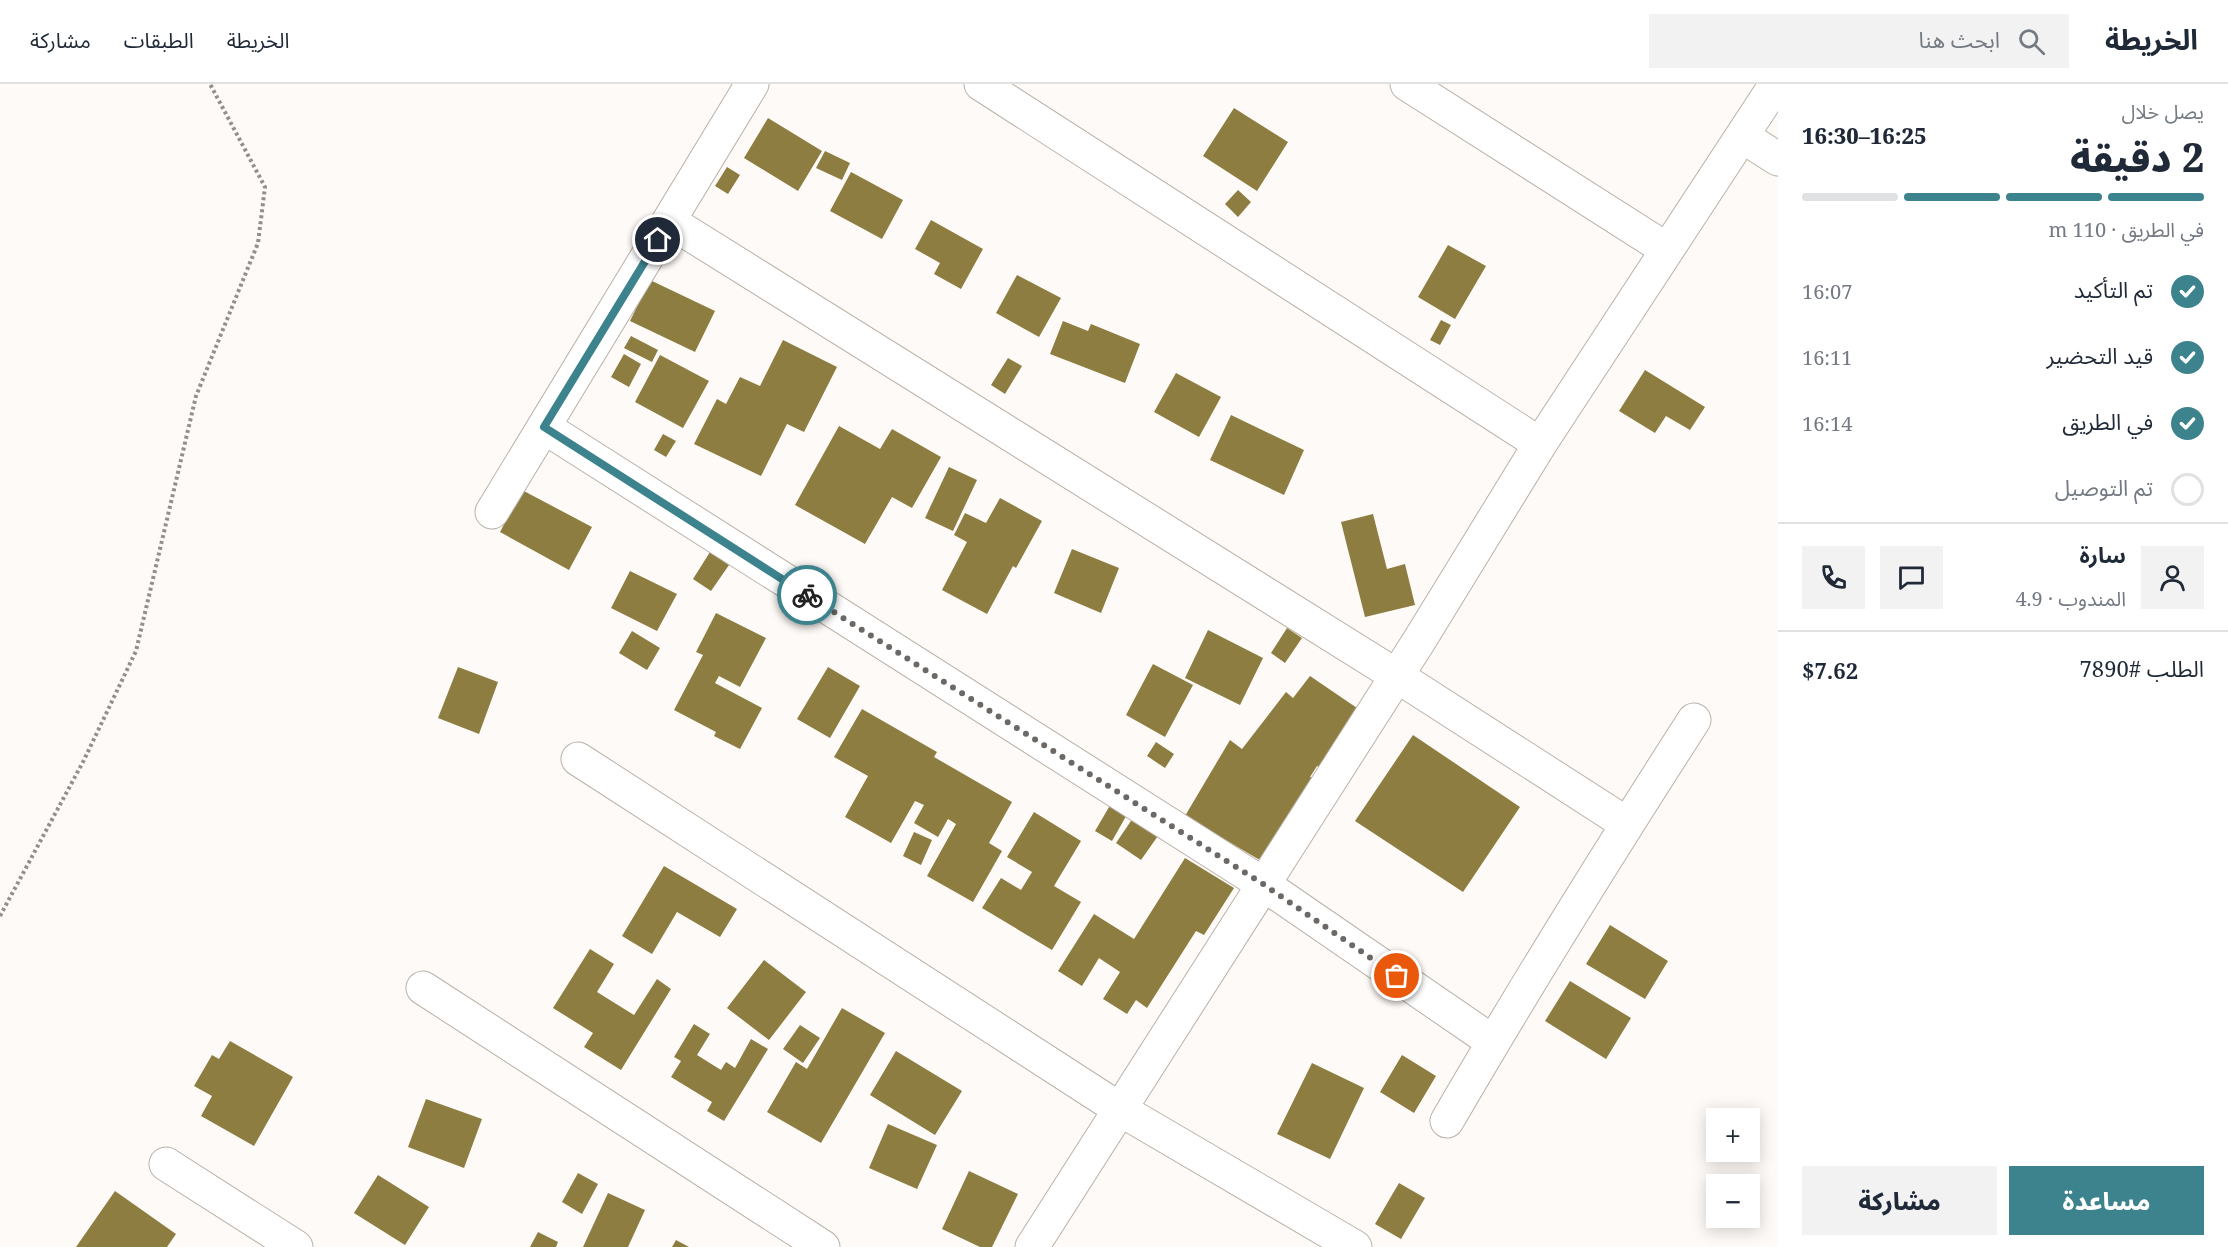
<!DOCTYPE html>
<html lang="ar">
<head>
<meta charset="utf-8">
<style>
  :root { --surface:#fff; --page:#f2f2f3; --text:#1f2937; --muted:#747a83; --line:#e0e1e3; --accent:#3c838d }
  body { margin:0; font-family:"Noto Serif","Noto Sans Arabic",serif; background:var(--page); color:var(--text); direction:rtl; height:100vh; display:flex; flex-direction:column; font-size:22px; white-space:nowrap }
  * { box-sizing:border-box; margin:0 }
  p { font-size:20px; color:var(--muted) }
  .icon { flex:none; width:33px; height:33px; fill:none; stroke:currentColor; stroke-width:2; stroke-linecap:round; stroke-linejoin:round }
  .map { position:relative; flex:1; overflow:hidden; direction:ltr }
  .sheet { display:flex; flex-direction:column; background:var(--surface); width:450px }
  .sheet>* { flex:none }
  .fabs { position:absolute; left:1706px; top:1024px; display:grid; gap:12px }
  .fabs a { display:grid; place-items:center; width:54px; height:54px; border-radius:0px; background:var(--surface); box-shadow:0 3px 15px #0003; font-size:30px }
  .pin { position:absolute; display:grid; place-items:center; width:51px; height:51px; color:#fff; margin:-26px; border:3px solid #fff; border-radius:50%; box-shadow:0 2px 6px #0007 }
  .courier { position:absolute; display:grid; place-items:center; width:60px; height:60px; margin:-30px; border:4px solid #3c838d; border-radius:50%; background:#fff; color:#222; box-shadow:0 2px 8px #0007 }
  .headline em { font-style:normal; font-weight:800 }
  .headline div { display:flex; flex-direction:column-reverse }
  .headline { display:flex; align-items:center; justify-content:space-between; height:102px; padding:0 24px }
  h1 { font-size:39px; font-weight:800; line-height:45px }
  .bar { display:grid; grid-template-columns:repeat(4,1fr); gap:9px 6px; align-content:center; height:72px; padding:0 24px }
  .bar i { height:8px; border-radius:4px; background:var(--line) }
  .bar .on { background:var(--accent) }
  .bar p { grid-column:span 4 }
  .line { display:flex; align-items:center; gap:15px; padding:0 24px; border-top:2px solid var(--line) }
  .line div { flex:1 }
  .round { display:grid; place-items:center; flex:none; width:63px; height:63px; border-radius:0px; background:var(--page) }
  ol { padding:0 24px; list-style:none }
  li { display:flex; align-items:center; gap:18px; height:66px }
  li p { margin-inline-start:auto }
  li .icon { padding:6px; border-radius:50%; background:var(--accent); color:#fff; stroke-width:4 }
  li:last-child { color:var(--muted) }
  li i { width:33px; height:33px; border:3px solid var(--line); border-radius:50% }
  .cta { display:flex; gap:12px; margin-top:auto; padding:12px 24px }
  .cta a { flex:1; height:69px; border-radius:0px; background:var(--accent); color:#fff; font-size:24px; font-weight:800; line-height:69px; text-align:center }
  .cta a+a { background:var(--page); color:var(--text) }
  header { display:flex; align-items:center; gap:36px; box-sizing:border-box; height:84px; padding:0 30px; background:var(--surface); border-bottom:2px solid var(--line) }
  header strong { font-size:28px }
  nav { display:flex; gap:33px; margin-inline-start:auto; font-size:21px }
  .search { width:420px; height:54px; background:var(--page); display:flex; align-items:center; gap:15px; box-sizing:border-box; padding:0 21px; border-radius:0px; color:var(--muted); font-size:22px }
  main { display:flex; flex:1; min-height:0 }
  .map>svg:first-child { display:block }
  .building { fill:#8e7d41 }
  .lines { fill:none; stroke-linecap:round; stroke-linejoin:round }
  .street-casing { stroke:#bab1a8; stroke-width:35 }
  .path { stroke:#928e8b; stroke-width:4; stroke-dasharray:3 3; stroke-linecap:butt }
  .street { stroke:#fff; stroke-width:33 }
  .done { stroke:#6c6865; stroke-width:6; stroke-dasharray:0 10.8 }
  .route { stroke:#3c838d; stroke-width:8 }
</style>
</head>
<body>
<header>
<strong>الخريطة</strong>
<div class="search"><svg class="icon" aria-label="search" viewBox="0 0 24 24"><circle cx="10" cy="10" r="6"/><path d="M15 15l6 6"/></svg>ابحث هنا</div>
<nav><a>الخريطة</a><a>الطبقات</a><a>مشاركة</a></nav>
</header>
<main>
<section class="sheet">
<div class="headline"><div><h1>2 دقيقة</h1><p>يصل خلال</p></div><em>16:25–16:30</em></div>
<div class="bar"><i class="on"></i><i class="on"></i><i class="on"></i><i></i><p>في الطريق · 110 m</p></div>
<ol>
<li><svg class="icon" aria-label="check" viewBox="0 0 24 24"><path d="M5 12l5 5 9-10"/></svg>تم التأكيد<p>16:07</p></li>
<li><svg class="icon" aria-label="check" viewBox="0 0 24 24"><path d="M5 12l5 5 9-10"/></svg>قيد التحضير<p>16:11</p></li>
<li><svg class="icon" aria-label="check" viewBox="0 0 24 24"><path d="M5 12l5 5 9-10"/></svg>في الطريق<p>16:14</p></li>
<li><i></i>تم التوصيل</li>
</ol>
<div class="line" style="height:108px"><a class="round"><svg class="icon" aria-label="person" viewBox="0 0 24 24"><circle cx="12" cy="8" r="4"/><path d="M4 21q1-7 8-7t8 7"/></svg></a><div><b>سارة</b><p>المندوب · 4.9</p></div><a class="round"><svg class="icon" aria-label="chat" viewBox="0 0 24 24"><path d="M4 5h16v11H9l-5 4z"/></svg></a><a class="round"><svg class="icon" aria-label="phone" viewBox="0 0 24 24"><path d="M5 4h4l2 5-3 2q2 4 5 5l2-3 5 2v4C11 20 4 13 5 4z"/></svg></a></div>
<div class="line" style="height:78px"><div>الطلب #7890</div><b>$7.62</b></div>
<div class="cta"><a>مساعدة</a><a>مشاركة</a></div>
</section>
<div class="map">
<svg width="1778" height="1163" viewBox="0 0 1778 1163">
  <rect width="100%" height="100%" fill="#fefaf7"/>
  <path class="building" d="M1234,24L1288,58L1257,107L1203,72Z
    M768,34L822,67L798,107L744,74Z
    M825,67L850,79L842,96L816,84Z
    M727,83L740,91L728,110L715,102Z
    M851,88L903,116L882,155L830,127Z
    M1238,106L1251,118L1238,133L1225,120Z
    M931,136L983,165L961,205L934,190L940,179L915,165Z
    M1448,161L1486,182L1455,235L1418,213Z
    M1017,191L1061,214L1039,253L996,229Z
    M650,196L715,227L695,268L630,237Z
    M1441,236L1451,241L1440,261L1430,256Z
    M1063,237L1088,247L1091,240L1140,260L1125,299L1050,270Z
    M631,252L658,266L652,278L624,264Z
    M783,256L837,283L804,348L787,340L761,392L694,360L717,315L726,320L740,293L760,302Z
    M624,270L641,280L629,303L611,293Z
    M660,271L709,297L683,344L635,318Z
    M1008,274L1022,282L1005,310L991,301Z
    M1645,286L1705,323L1690,346L1666,332L1655,349L1619,327Z
    M1176,289L1221,313L1199,353L1154,328Z
    M1231,331L1304,366L1284,411L1210,376Z
    M839,342L880,365L892,345L941,373L912,424L892,413L865,460L795,421Z
    M663,350L676,357L666,373L654,366Z
    M949,383L977,396L953,447L925,434Z
    M522,406L592,443L569,486L500,448Z
    M1000,414L1042,437L1016,484L1013,482L987,530L942,506L967,458L954,451L965,429L986,439Z
    M1373,430L1387,485L1405,480L1415,521L1365,533L1341,438Z
    M1072,465L1119,484L1101,529L1054,509Z
    M710,468L729,481L711,507L693,495Z
    M630,487L677,510L657,547L611,524Z
    M716,529L766,554L740,603L719,592L715,599L762,624L740,665L714,652L716,648L674,626L703,571L696,568Z
    M1287,544L1302,554L1285,579L1271,569Z
    M1208,546L1263,574L1240,621L1185,594Z
    M632,547L660,564L647,586L619,569Z
    M1153,580L1193,601L1165,653L1126,631Z
    M458,583L498,598L479,650L438,634Z
    M828,583L860,602L830,654L797,635Z
    M1310,592L1357,624L1325,685L1317,682L1310,693L1320,698L1272,774L1258,775L1185,732L1230,656L1242,665L1286,608L1293,614Z
    M862,625L937,668L934,673L1012,718L989,759L1002,767L973,818L927,792L956,740L948,735L938,753L914,739L924,721L915,717L891,759L845,733L868,692L834,673Z
    M1413,651L1520,723L1463,808L1355,737Z
    M1156,658L1174,670L1165,684L1147,672Z
    M1112,718L1129,727L1112,757L1095,747Z
    M1034,728L1081,757L1054,802L1081,818L1052,866L982,824L1001,794L1021,806L1032,788L1007,773Z
    M1135,731L1160,749L1141,776L1116,759Z
    M914,748L932,756L921,781L903,772Z
    M1185,774L1234,804L1204,851L1196,847L1147,924L1136,916L1127,930L1103,915L1120,888L1099,874L1082,902L1058,887L1094,830L1134,855Z
    M664,782L737,825L720,853L677,828L652,870L622,852Z
    M1610,841L1668,877L1645,915L1586,880Z
    M590,865L614,880L597,908L634,931L657,895L671,905L621,986L584,963L593,949L553,924Z
    M764,876L806,908L769,956L727,924Z
    M1570,897L1631,934L1606,975L1545,937Z
    M842,924L885,949L821,1059L767,1028L796,978L807,985Z
    M694,940L710,950L697,971L721,986L726,978L735,984L751,955L768,965L724,1037L707,1027L712,1018L671,993L681,977L674,973Z
    M800,941L820,954L803,979L783,965Z
    M230,957L293,993L254,1062L201,1032L212,1012L194,1002L212,971L219,975Z
    M896,967L962,1007L935,1051L870,1011Z
    M1402,971L1436,992L1414,1029L1380,1008Z
    M1312,979L1364,1004L1330,1075L1277,1050Z
    M426,1015L482,1035L464,1084L408,1063Z
    M888,1040L937,1061L917,1105L869,1084Z
    M969,1087L1018,1110L992,1163H980L942,1145Z
    M578,1089L598,1100L582,1130L562,1118Z
    M378,1091L429,1123L405,1161L354,1129Z
    M1399,1099L1425,1114L1401,1155L1375,1140Z
    M115,1107L176,1150L167,1163H76Z
    M608,1109L645,1126L628,1163H583Z
    M538,1148L558,1158L556,1163H530Z
    M676,1156L689,1163H672Z"/>
  <g class="lines">
    <g class="street-casing">
      <path id="street" d="M981,0L1540,360
        M1407,0L1666,165
        M1742,52L1778,75
        M669,137L1397,592L1627,740
        M544,343L1263,800L1493,958
        M492,428L752,0
        M578,675L1121,1026L1355,1163
        M423,904L823,1163
        M1447,1037C1526,901 1609,768 1694,636
        M166,1080L296,1163
        M1032,1163L1419,557L1540,360L1776,0"/>
    </g>
    <path class="path" d="M0,832L83,678L136,567L196,312L258,159L265,103L210,0"/>
    <use href="#street" class="street"/>
  </g>
  <g class="lines">
    <path class="done" d="M807,511L1263,800L1397,892"/>
    <path class="route" d="M658,156L544,343L807,511"/>
  </g>
</svg>
<div class="fabs">
<a>+</a>
<a>−</a>
</div>
<div class="pin" style="left:1397px;top:892px;background:#ea580c"><svg class="icon" aria-label="bag" viewBox="0 0 24 24"><path d="M5 8h14l-1 12H6zM9 8a3 3 0 0 1 6 0"/></svg></div>
<div class="pin" style="left:658px;top:156px;background:#1f2937"><svg class="icon" aria-label="home" viewBox="0 0 24 24"><path d="M3 11l9-7 9 7M6 9v11h12V9"/></svg></div>
<div class="courier" style="left:807px;top:511px"><svg class="icon" aria-label="bike" viewBox="0 0 24 24"><circle cx="6" cy="16" r="4"/><circle cx="18" cy="16" r="4"/><path d="M6 16l4-8h5l3 8M10 8l3 8H6M13 5h3"/></svg></div>
</div>
</main>
</body>
</html>
